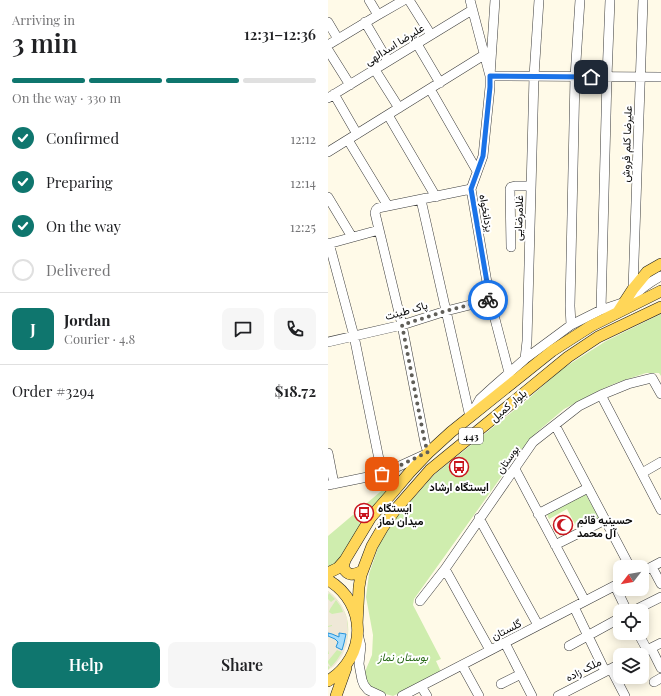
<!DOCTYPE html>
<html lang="en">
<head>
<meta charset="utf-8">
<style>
  :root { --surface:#fff; --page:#f6f6f6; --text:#202124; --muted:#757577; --line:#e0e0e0; --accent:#0f766e }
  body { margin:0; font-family:"Playfair Display",Vazirmatn,serif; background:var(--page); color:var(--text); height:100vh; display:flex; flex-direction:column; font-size:15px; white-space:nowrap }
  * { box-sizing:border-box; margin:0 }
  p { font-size:13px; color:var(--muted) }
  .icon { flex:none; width:22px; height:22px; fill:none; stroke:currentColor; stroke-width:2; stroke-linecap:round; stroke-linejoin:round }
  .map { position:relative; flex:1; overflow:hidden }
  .details { display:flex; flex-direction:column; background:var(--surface); width:328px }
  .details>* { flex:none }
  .needle { width:26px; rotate:239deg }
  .controls { position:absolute; left:285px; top:560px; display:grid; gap:8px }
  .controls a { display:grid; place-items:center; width:36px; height:36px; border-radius:8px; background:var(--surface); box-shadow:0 2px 10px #0003; font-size:20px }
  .pin { position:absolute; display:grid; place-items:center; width:34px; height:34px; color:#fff; margin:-17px; border-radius:8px; box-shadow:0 2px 6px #0006 }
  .courier { position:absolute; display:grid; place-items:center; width:40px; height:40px; margin:-20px; border:3px solid #1a73e8; border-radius:50%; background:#fff; color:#222; box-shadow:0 1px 5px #0007 }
  .summary em { font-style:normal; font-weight:600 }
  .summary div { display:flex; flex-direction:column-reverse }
  .summary { display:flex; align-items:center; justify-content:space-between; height:68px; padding:0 12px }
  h1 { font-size:26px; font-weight:600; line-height:30px }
  .bar { display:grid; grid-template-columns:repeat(4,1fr); gap:6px 4px; align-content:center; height:48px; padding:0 12px }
  .bar i { height:5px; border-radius:3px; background:var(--line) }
  .bar .on { background:var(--accent) }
  .bar p { grid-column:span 4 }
  .line { display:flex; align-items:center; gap:10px; padding:0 12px; border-top:1px solid var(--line) }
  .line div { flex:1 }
  .round { display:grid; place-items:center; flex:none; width:42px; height:42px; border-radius:8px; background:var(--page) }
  ol { padding:0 12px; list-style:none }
  li { display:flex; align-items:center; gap:12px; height:44px }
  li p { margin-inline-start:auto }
  li .icon { padding:4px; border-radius:50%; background:var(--accent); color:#fff; stroke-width:4 }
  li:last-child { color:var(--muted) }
  li i { width:22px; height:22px; border:2px solid var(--line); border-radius:50% }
  .action { display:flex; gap:8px; margin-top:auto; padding:8px 12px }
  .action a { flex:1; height:46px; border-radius:8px; background:var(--accent); color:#fff; font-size:16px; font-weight:600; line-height:46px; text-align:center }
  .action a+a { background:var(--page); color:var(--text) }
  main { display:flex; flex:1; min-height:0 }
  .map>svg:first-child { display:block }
  .green { fill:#cfedae }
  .plaza { fill:#efe8d7; fill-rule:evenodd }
  .water { fill:#a6ddfd; stroke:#2593db }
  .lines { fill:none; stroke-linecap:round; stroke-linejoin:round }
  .minor-casing { stroke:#3d3d3d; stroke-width:10 }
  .major-casing { stroke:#1b1b1b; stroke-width:12 }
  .minor { stroke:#fff; stroke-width:9 }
  .major { stroke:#ffd658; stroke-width:11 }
  .done { stroke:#605e58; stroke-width:4; stroke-dasharray:0 7.2 }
  .route { stroke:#1a73e8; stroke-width:5 }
  .labels { text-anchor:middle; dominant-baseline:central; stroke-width:4; stroke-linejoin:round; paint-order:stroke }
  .shield { fill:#fff; stroke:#545454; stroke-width:1 }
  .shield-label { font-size:10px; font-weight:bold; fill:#0a0a0a }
  .street-label { font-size:11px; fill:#0a0a0a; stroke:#fff }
  .poi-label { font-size:11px; font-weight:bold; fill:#0a0a0a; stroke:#fff; text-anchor:start }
  .park-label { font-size:11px; font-style:italic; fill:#266815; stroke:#fff }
</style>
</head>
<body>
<main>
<section class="details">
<div class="summary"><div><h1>3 min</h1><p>Arriving in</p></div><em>12:31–12:36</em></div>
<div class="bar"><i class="on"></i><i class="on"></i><i class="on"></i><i></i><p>On the way · 330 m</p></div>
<ol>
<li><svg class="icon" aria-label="check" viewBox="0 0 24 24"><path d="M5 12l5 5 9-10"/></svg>Confirmed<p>12:12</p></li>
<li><svg class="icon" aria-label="check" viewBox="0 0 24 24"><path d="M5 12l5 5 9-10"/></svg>Preparing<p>12:14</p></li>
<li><svg class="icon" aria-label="check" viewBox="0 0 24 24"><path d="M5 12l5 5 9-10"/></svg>On the way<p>12:25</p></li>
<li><i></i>Delivered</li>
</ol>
<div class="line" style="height:72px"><b class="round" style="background:var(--accent);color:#fff">J</b><div><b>Jordan</b><p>Courier · 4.8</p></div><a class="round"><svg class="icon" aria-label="chat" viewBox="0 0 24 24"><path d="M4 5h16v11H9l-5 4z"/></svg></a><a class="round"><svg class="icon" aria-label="phone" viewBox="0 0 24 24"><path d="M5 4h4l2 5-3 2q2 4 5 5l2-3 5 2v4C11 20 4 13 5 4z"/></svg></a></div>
<div class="line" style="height:52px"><div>Order #3294</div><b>$18.72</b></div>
<div class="action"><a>Help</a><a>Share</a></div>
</section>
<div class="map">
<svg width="333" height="696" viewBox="0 0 333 696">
  <rect width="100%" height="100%" fill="#fffae8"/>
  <path class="green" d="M333,314V376L331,373H318L288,383L272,390L236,409L209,432L191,452L86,599L85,605L113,659L108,661L113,672L93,683L65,696L50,692L40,686L36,674L44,655L45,635L38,597L41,574L51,545L67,519L106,475L200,399L234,369L278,341Z
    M58,487L60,491L32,523L24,545L9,564L0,570V536Z
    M257,493L271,518L250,530L239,509L221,519L219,514Z
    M0,591C28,612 26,649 0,670Z"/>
  <path class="plaza" d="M0,591L6,596L14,606L19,618L20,631L19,644L14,656L6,666L0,670L2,667L0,666V663L3,667L9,660L14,652L9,650L0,661V654H1L0,650V636L9,640L14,649L16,643L11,633V637L4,634L0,633V627L4,626V625L0,626V599L3,602L7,599L1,593L0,595ZM8,600L13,607L15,612L4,614L1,612L2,609Z"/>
  <path class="water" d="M0,633L4,634L11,637V633L18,634L16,643L14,650L8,647L10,642L7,639L0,636Z"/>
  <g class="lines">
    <g class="minor-casing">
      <path id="minor" d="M41,0L50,15
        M81,0L103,35
        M142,0L162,76V87L155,156L143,189L162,300L184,384
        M167,0L162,76L333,77
        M0,22L10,39
        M37,22L60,61
        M89,44L112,83
        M0,45L50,15L76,0
        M0,50L22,85
        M47,70L71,108
        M102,89L149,171
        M6,94L29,134
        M0,98L144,10
        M60,115L108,197
        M20,140L60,206
        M0,152L156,55
        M0,197L24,237
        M93,200L142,417
        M1,243L26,336L54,474L65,492
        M0,244L51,230
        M183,247L182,189L183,187L187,186H203
        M305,289L315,0
        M304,298C312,289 322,282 333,276
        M273,310L279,77L282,0
        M243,325L242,306L247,77L252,0
        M0,342L74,325L118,311L162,300
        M197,359L199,341L206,76L211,0
        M273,395L333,510
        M144,413L152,399L164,388L197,359L243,325L273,310L297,302
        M227,425L302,567
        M0,453L6,484
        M187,469L257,601
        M314,473L333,462
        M0,485L54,474L100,453L97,443L74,325L47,213L48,210L50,208L143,189
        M210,514L260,488
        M151,518L210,625
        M227,545L277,520
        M324,567L333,584
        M117,569L162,650
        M314,572L333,562
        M287,586L299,611
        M92,601L117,569L205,442L251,406L273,395L300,384L324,378L333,394
        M246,607L275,667
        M305,611L333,597
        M310,633L317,646
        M30,634L33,646L31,664L34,680L36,685L40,690L53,696
        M177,643L204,696
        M241,646L292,618
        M323,648L333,668
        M309,655L333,643
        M134,665L151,696
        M283,669L297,696
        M326,682L333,678
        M173,684L193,674
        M93,686L99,696
        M74,696L292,583
        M230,696L292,664"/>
    </g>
    <g class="major-casing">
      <path id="major" d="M290,312L305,289L319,272L333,264
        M17,560L15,567C20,577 26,575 34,571
        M0,573L10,568L17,560L43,517L65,492L82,472L100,453L123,432L224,351L263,326L333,291
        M0,580C40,604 39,657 0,681
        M29,625L31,587L33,575L44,546L55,527L67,510L102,470L240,357L270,337L333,307
        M8,696L18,668"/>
    </g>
    <use href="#minor" class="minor"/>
    <use href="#major" class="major"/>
  </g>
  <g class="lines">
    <path class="done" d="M54,474L100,452L97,443L74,325L118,311L160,300"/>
    <path class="route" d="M160,300H162L143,189L155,156L162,87V76L263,77"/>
  </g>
  <defs>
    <g id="bus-ring" transform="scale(1)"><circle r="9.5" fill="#fff" stroke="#c8151e" stroke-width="1.5"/><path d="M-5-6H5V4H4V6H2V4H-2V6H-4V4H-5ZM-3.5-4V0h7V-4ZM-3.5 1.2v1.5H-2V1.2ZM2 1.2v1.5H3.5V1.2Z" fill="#c8151e"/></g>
    <g id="mosque-ring" transform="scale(1)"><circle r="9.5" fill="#fff" stroke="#c8151e" stroke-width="1.5"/><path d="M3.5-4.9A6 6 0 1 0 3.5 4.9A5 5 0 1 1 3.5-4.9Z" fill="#c8151e"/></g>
  </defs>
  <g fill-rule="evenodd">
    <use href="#bus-ring" x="131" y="467"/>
    <use href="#bus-ring" x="36" y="513"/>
    <use href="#mosque-ring" x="235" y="525"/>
  </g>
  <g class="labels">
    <rect class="shield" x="131" y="428" width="24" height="16" rx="3"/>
    <g class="shield-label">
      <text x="143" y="436">443</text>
    </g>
    <g class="street-label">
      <text transform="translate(66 44) rotate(-32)">علیرضا اسدالهی</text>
      <text transform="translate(298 144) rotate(-88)">علیرضا کلم فروش</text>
      <text transform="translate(159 213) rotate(80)">یزدانخواه</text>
      <text transform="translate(190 218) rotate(-88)">غلامرضایی</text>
      <text transform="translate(78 310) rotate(-16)">پاک طینت</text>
      <text transform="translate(180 405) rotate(-40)">بلوار کمیل</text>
      <text transform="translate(179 459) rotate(-55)">بوستان</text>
      <text transform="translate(178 629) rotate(-27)">گلستان</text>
      <text transform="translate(255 669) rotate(-27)">ملک زاده</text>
    </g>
    <g class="poi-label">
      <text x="131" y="486" text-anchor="middle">ایستگاه ارشاد</text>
      <text x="50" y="507">ایستگاه<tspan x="50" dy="13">میدان نماز</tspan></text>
      <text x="249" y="519">حسینیه قائم<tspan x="249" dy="13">آل محمد</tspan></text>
    </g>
    <g class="park-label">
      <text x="75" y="656">بوستان نماز</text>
    </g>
  </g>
</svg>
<div class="controls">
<a><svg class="needle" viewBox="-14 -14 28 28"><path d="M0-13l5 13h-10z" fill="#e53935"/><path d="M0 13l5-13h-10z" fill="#757577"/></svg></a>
<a><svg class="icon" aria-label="locate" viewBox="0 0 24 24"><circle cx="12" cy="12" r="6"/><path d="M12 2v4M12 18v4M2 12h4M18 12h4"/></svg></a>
<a><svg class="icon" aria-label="layers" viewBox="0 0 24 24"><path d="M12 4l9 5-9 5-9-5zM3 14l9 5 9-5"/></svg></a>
</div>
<div class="pin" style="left:54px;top:474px;background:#ea580c"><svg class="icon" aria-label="bag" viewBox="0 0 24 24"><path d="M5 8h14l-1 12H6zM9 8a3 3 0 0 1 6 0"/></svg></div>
<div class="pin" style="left:263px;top:77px;background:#1f2937"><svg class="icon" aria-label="home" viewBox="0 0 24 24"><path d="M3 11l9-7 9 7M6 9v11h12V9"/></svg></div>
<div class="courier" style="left:160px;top:300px"><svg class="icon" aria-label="bike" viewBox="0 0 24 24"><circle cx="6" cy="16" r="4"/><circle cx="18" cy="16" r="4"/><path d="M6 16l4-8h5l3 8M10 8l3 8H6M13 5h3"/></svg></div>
</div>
</main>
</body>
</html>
